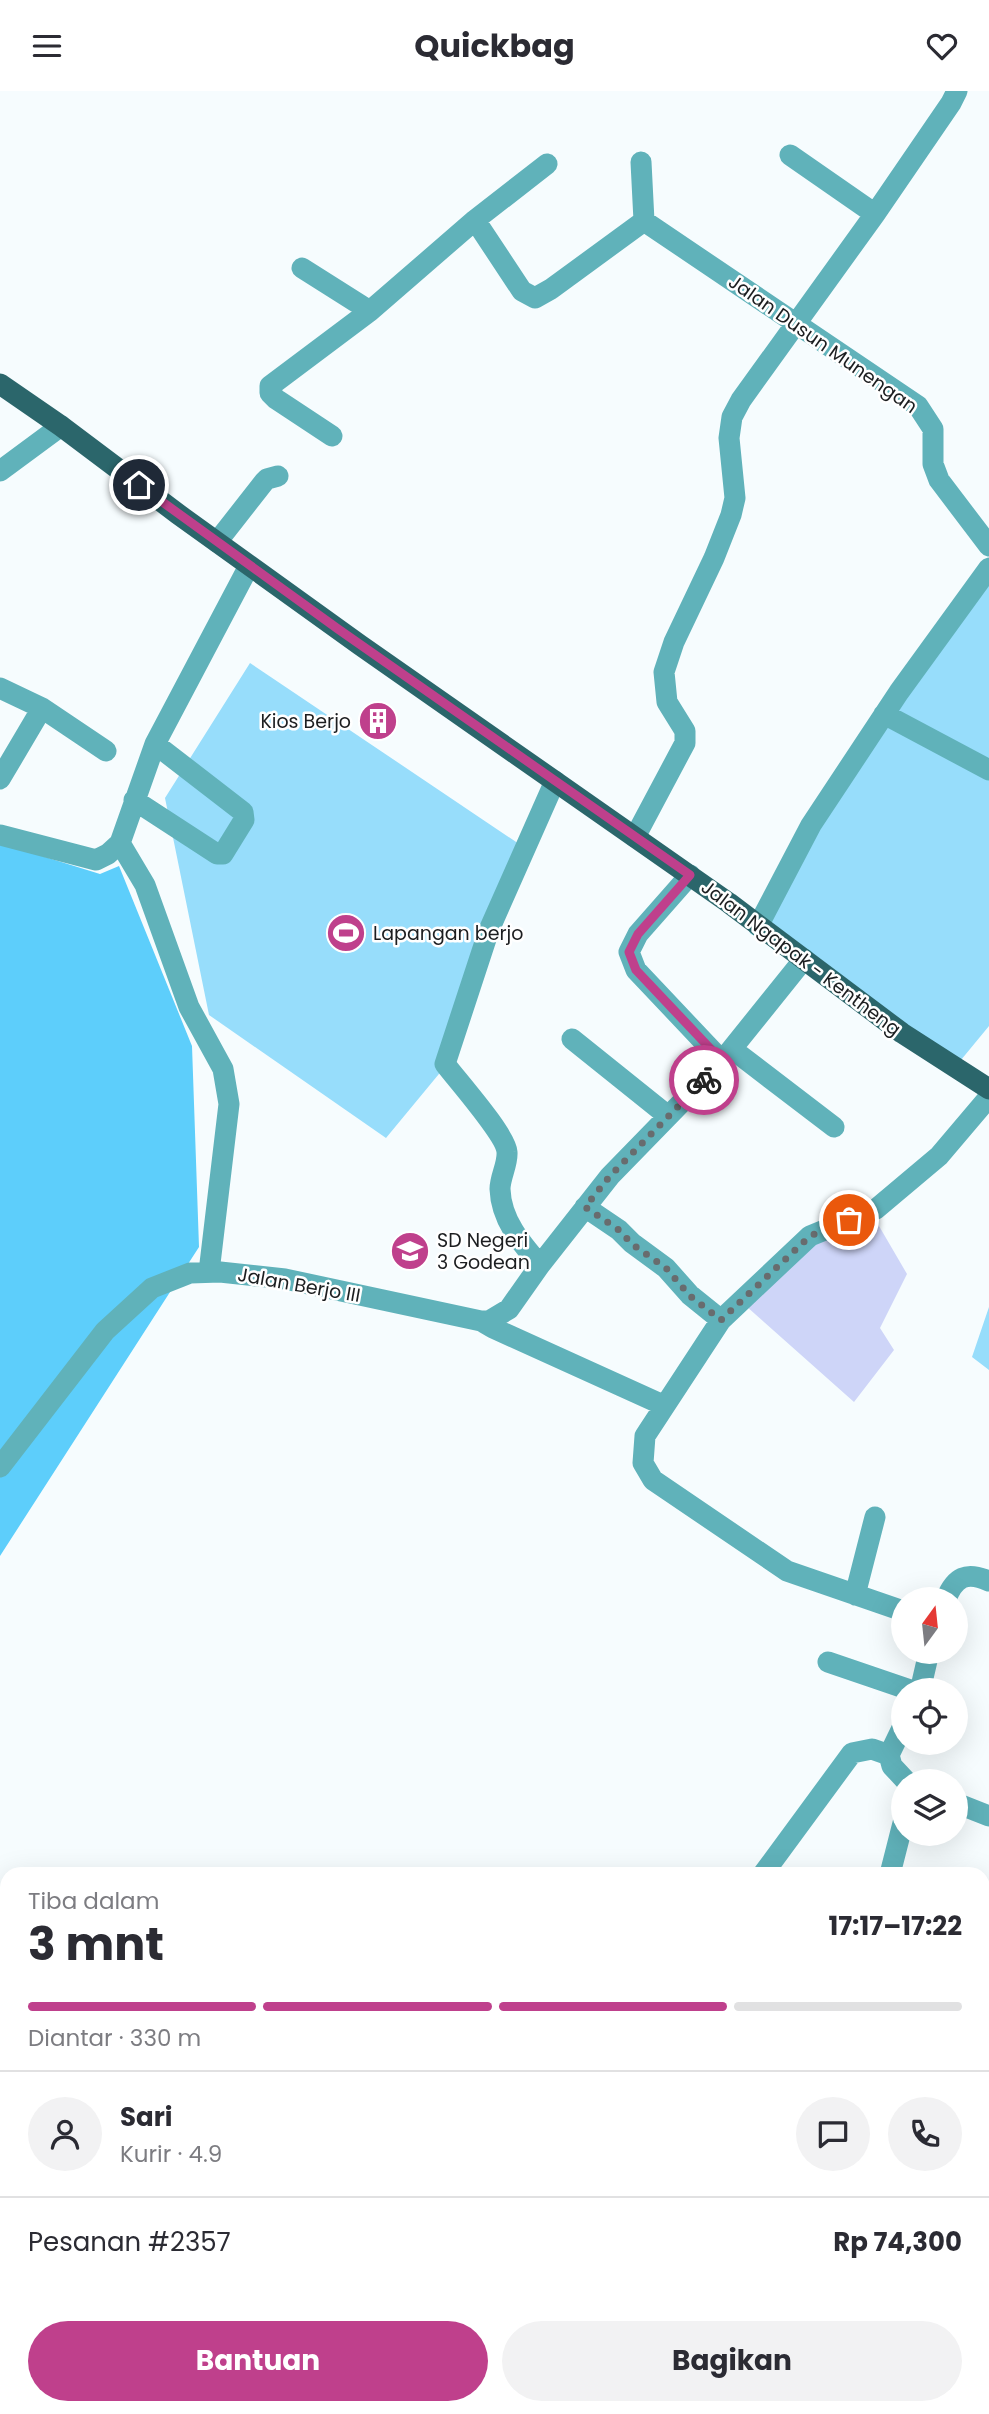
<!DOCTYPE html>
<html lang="id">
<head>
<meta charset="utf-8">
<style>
  :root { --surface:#fff; --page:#f2f2f3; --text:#2b2b33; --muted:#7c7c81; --line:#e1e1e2; --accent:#bf408c }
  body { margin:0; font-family:Poppins,sans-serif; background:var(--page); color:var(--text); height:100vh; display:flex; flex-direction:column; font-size:26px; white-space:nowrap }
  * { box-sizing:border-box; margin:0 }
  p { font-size:23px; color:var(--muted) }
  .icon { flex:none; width:38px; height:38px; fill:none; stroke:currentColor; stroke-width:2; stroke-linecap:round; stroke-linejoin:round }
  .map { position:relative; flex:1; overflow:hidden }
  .details { position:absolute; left:0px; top:1776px; width:990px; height:548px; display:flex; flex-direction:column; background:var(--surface); border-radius:21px 21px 0 0; box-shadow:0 7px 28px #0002 }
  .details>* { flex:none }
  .needle { width:46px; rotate:15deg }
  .fabs { position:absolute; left:891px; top:1496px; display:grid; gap:14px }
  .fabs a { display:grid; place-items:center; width:77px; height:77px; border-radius:50%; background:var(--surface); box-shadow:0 7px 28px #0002; font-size:35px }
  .pin { position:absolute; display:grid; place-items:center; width:60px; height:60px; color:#fff; margin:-30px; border:4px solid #fff; border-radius:50%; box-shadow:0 2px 7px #0007 }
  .courier { position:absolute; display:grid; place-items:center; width:70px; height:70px; margin:-35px; border:5px solid #bf408c; border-radius:50%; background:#fff; color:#222; box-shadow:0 2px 9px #0007 }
  .head em { font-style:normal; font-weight:700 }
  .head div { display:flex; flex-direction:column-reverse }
  .head { display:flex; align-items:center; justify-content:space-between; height:119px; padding:0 28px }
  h1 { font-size:46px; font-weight:700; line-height:52px }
  .bar { display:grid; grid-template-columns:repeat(4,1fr); gap:10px 7px; align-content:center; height:84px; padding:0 28px }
  .bar i { height:9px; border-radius:5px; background:var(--line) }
  .bar .active { background:var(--accent) }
  .bar p { grid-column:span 4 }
  .line { display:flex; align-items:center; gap:18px; padding:0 28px; border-top:2px solid var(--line) }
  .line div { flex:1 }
  .round { display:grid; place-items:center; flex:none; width:74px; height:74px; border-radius:37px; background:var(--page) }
  .action { display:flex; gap:14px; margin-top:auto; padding:14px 28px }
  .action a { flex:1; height:80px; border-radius:42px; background:var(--accent); color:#fff; font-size:28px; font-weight:700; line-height:80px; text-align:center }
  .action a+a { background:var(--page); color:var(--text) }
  header { display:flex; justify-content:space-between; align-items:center; height:91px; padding:0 28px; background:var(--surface); font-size:32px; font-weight:700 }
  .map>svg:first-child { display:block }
  .green { fill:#97ddfb }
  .forest { fill:#5dcefb }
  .water { fill:#ced5f8 }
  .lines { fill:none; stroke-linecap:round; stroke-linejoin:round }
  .minor { stroke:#60b2ba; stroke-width:21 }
  .major { stroke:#2b666b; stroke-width:21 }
  .done { stroke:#686c6e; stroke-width:7; stroke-dasharray:0 12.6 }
  .route { stroke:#bf408c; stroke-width:9 }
  .labels { text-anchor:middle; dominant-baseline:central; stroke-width:5; stroke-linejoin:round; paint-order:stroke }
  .street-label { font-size:19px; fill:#1c1e20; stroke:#fff }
  .poi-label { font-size:19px; fill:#1c1e20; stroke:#fff; text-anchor:start }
</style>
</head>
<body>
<header><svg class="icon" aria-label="menu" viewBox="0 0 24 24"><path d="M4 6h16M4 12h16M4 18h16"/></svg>Quickbag<svg class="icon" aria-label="heart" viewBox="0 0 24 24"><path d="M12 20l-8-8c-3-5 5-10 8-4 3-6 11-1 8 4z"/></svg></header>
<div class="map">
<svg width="989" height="2323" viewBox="0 0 989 2323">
  <rect width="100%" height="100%" fill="#f6fcfe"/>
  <path class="green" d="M989,477V935L956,975L758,835L811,734Z
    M250,572L531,761L448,972L386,1047L209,924L165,707Z
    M989,1216V1279L972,1266Z"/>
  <path class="forest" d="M0,752L100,783L119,775L192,955L199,1156L0,1465Z"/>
  <path class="water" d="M872,1123L907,1183L880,1237L894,1259L854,1311L746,1215L812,1149Z"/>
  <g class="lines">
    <path class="minor" d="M790,64L875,123
      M641,71L644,130L918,315L933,338V373L939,389L989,455
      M475,129L522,200L535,207L551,198L644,130
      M302,177L370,220
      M332,345L276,308L270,302V295L370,220L475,129L547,73
      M0,380L61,335
      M217,451L264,391L267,388L278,385
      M0,597L42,617L106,660
      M884,623L989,679
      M0,688L42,617
      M134,709L217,763H223L244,729L243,721L155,653
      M0,744L96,769L108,763L120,752L155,653L249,475
      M635,746L685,652V640L667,611L664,581L674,551L714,467L731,424L735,407L729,347L732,326L741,309L875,123L951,12L957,0
      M120,752L145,794L189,916L223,978L229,1013L209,1181
      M690,784L638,843L629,861L636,879L722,970
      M758,835L811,734L899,601L989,477
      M572,948L668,1025
      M732,958L834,1036
      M585,1116L619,1139L632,1152L666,1177L690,1204L721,1229
      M540,1174C521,1152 501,1129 500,1098C500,1086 508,1073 507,1061C506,1044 457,989 445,973L489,839L555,690
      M481,1230H489L509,1218L540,1174L610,1085L722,970L804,868
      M0,1376L105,1240L152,1197L190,1182L220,1181L285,1188L481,1230L493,1237L663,1314
      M855,1504L875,1426
      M946,1508C955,1486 966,1480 989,1490
      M903,1520L787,1480L653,1389L643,1372L645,1345L721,1229L810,1145L876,1118L939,1065L989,1006
      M828,1571L913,1600
      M920,1600L929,1561
      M889,1664L892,1675L906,1690
      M956,1712L989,1725
      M763,1783L852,1662L872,1658L889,1664L903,1635
      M890,1783L903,1732
      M984,1870L989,1874
      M0,2222L7,2225
      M984,2285L989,2289
      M163,2317L170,2323
      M249,2323L256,2317
      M390,2323V2317"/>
    <path class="major" d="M0,293L61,335L178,423L360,554L729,812L902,942L989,998
      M984,2265L989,2259
      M929,2323L935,2317"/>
  </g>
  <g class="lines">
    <path class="done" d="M704,989L610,1085L585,1116L619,1139L632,1153L666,1177L690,1205L721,1229L810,1145L849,1129"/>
    <path class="route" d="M139,394L338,538L690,784L638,843L629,861L636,879L722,970L704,989"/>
  </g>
  <defs>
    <g id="building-disc" transform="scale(2.0125)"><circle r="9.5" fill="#bf408c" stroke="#fff"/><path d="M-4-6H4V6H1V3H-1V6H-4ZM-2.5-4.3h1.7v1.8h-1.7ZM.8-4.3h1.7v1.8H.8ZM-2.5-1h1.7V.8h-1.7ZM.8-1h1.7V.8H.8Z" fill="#fff"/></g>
    <g id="stadium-disc" transform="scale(2.0125)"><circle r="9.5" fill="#bf408c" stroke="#fff"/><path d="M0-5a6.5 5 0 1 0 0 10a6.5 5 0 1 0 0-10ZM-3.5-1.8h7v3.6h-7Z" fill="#fff"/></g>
    <g id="school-disc" transform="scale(2.0125)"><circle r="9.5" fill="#bf408c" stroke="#fff"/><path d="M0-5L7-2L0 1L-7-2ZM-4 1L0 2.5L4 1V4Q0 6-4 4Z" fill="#fff"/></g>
  </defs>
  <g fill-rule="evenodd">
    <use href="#building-disc" x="378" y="630"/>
    <use href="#stadium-disc" x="346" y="842"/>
    <use href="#school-disc" x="410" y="1160"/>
  </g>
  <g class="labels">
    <g class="street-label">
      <text transform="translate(823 253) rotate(35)">Jalan Dusun Munengan</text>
      <text transform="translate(801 867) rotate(37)">Jalan Ngapak - Kentheng</text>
      <text transform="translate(299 1194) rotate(10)">Jalan Berjo III</text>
    </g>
    <g class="poi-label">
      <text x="351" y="630" text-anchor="end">Kios Berjo</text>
      <text x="373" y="842">Lapangan berjo</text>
      <text x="437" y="1149">SD Negeri<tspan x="437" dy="22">3 Godean</tspan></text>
    </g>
  </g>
</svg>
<div class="fabs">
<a><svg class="needle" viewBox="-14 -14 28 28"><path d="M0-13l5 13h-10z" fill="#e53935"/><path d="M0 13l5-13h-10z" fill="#7c7c81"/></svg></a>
<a><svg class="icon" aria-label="locate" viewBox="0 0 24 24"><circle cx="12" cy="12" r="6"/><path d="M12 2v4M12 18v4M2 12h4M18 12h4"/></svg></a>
<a><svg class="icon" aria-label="layers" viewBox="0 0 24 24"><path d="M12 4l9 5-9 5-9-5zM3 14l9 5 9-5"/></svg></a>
</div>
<div class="pin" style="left:849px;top:1129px;background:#ea580c"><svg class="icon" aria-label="bag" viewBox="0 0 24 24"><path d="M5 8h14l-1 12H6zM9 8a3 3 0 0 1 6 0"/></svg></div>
<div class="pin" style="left:139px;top:394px;background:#1f2937"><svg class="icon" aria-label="home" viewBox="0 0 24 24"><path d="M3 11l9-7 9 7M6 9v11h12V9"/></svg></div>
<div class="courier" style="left:704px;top:989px"><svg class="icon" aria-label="bike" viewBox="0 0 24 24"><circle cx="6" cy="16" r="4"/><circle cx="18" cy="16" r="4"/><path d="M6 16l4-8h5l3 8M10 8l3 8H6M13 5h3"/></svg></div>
<section class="details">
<div class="head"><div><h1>3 mnt</h1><p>Tiba dalam</p></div><em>17:17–17:22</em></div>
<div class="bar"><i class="active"></i><i class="active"></i><i class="active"></i><i></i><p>Diantar · 330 m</p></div>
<div class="line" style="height:126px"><a class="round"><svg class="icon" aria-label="person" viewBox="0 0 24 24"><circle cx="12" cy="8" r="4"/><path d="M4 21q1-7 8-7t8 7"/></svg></a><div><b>Sari</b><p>Kurir · 4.9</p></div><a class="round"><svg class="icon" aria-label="chat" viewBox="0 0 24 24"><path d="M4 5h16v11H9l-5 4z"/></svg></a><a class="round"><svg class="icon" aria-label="phone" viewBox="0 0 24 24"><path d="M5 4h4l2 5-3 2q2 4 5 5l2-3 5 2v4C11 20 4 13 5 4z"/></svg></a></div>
<div class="line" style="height:91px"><div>Pesanan #2357</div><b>Rp 74,300</b></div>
<div class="action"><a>Bantuan</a><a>Bagikan</a></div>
</section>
</div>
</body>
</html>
